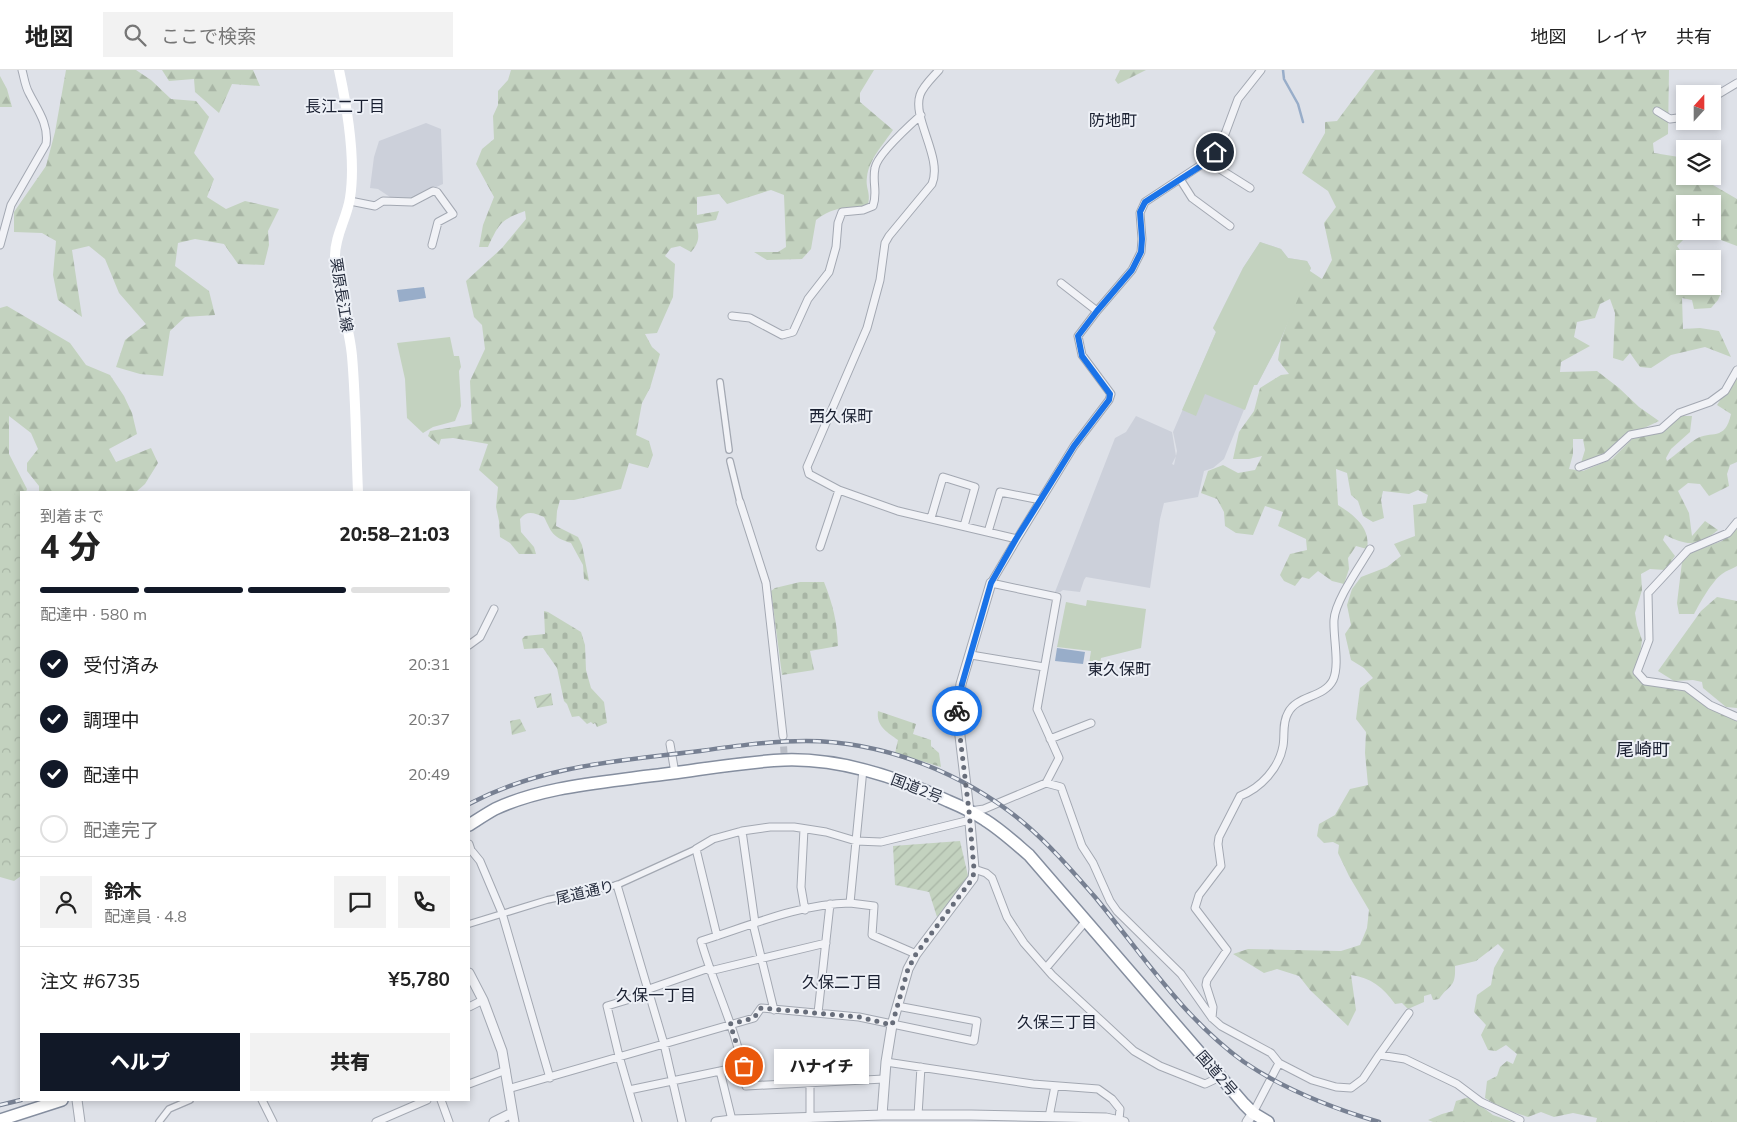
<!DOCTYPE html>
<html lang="ja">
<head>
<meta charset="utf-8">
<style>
  :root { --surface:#fff; --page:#f2f2f2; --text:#222; --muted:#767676; --line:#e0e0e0; --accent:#111827 }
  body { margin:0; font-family:Mulish,"Noto Sans JP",sans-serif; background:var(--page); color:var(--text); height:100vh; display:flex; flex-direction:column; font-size:19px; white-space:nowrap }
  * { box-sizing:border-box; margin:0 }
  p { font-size:16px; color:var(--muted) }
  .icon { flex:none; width:28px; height:28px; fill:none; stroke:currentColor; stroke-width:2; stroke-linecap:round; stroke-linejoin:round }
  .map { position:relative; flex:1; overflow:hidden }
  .drawer { position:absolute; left:20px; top:421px; width:450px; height:610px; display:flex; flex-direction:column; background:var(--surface); border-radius:0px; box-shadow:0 2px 8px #0003 }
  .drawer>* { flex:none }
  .needle { width:32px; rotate:21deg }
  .controls { position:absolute; left:1676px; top:15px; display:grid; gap:10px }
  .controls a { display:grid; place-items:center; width:45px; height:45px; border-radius:0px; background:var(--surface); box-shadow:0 2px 8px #0003; font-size:25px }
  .pin { position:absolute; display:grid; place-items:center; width:42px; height:42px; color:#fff; margin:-21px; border:2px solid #fff; border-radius:50%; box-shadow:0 1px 5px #0007 }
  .courier { position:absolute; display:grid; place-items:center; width:50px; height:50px; margin:-25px; border:4px solid #1a73e8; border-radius:50%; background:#fff; color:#222; box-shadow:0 1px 6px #0007 }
  .bubble { position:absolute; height:35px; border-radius:0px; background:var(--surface); box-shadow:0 2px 8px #0003; font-size:16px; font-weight:800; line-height:35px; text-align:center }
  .headline em { font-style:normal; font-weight:800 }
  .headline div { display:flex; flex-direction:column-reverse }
  .headline { display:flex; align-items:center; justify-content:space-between; height:85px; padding:0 20px }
  h1 { font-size:32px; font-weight:800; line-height:38px }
  .bar { display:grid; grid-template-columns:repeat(4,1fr); gap:8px 5px; align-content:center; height:60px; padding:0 20px }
  .bar i { height:6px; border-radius:4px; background:var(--line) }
  .bar .selected { background:var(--accent) }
  .bar p { grid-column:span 4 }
  .line { display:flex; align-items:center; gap:12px; padding:0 20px; border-top:1px solid var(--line) }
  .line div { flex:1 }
  .round { display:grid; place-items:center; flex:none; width:52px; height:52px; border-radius:0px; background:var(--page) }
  ol { padding:0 20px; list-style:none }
  li { display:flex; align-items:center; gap:15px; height:55px }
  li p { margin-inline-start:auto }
  li .icon { padding:5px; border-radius:50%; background:var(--accent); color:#fff; stroke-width:4 }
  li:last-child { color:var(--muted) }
  li i { width:28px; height:28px; border:2px solid var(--line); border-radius:50% }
  .button { display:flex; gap:10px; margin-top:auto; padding:10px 20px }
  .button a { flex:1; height:58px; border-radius:0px; background:var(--accent); color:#fff; font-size:20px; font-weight:800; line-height:58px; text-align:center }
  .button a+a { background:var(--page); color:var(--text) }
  header { display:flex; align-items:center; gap:30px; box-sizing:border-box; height:70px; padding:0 25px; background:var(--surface); border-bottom:1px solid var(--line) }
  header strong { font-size:24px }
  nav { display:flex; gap:28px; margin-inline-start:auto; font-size:18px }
  .search { width:350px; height:45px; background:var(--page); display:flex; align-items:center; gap:12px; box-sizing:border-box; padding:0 18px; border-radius:0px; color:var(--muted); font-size:19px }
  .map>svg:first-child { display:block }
  .built { fill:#ccd0da }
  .forest { fill:url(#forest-firs); fill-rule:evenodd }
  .cemetery { fill:url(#cemetery-stones) }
  .park { fill:url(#park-crowns) }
  .garden { fill:url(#garden-furrows) }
  .pitch { fill:#c3d2bf }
  .water { fill:#98adc9 }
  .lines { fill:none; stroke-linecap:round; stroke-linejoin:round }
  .stream { stroke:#98adc9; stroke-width:2.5 }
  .minor-tunnel { stroke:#b9bdc6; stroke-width:7; stroke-dasharray:7 3.5; stroke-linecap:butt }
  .pedestrian-casing { stroke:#a3a8b2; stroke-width:8 }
  .minor-casing { stroke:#a3a8b2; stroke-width:9 }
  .tertiary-casing { stroke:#a3a8b2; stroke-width:11 }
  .trunk-casing { stroke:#858e9f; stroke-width:14 }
  .pedestrian { stroke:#f1f2f6; stroke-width:5.5 }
  .minor { stroke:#f1f2f6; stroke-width:7 }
  .tertiary { stroke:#f1f2f6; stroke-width:9 }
  .secondary { stroke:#fff; stroke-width:10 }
  .trunk { stroke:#fff; stroke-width:11 }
  .rail-casing { stroke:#778092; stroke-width:4.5 }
  .rail { stroke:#edf0f6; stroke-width:2.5; stroke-dasharray:8; stroke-linecap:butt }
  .done { stroke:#676d7a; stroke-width:5; stroke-dasharray:0 9 }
  .route { stroke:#1a73e8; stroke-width:6 }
  .labels { text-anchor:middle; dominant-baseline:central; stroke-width:4; stroke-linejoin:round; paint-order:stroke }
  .street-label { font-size:15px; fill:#272e3f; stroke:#edf0f6 }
  .neighbourhood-label { font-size:16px; fill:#191f30; stroke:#edf0f6 }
  .quarter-label { font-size:18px; fill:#191f30; stroke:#edf0f6 }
</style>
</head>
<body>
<header>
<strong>地図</strong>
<div class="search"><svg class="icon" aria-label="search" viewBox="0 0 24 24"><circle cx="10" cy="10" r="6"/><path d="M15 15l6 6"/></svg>ここで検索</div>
<nav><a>地図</a><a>レイヤ</a><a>共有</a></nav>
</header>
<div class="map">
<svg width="1737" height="1052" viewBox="0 0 1737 1052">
  <defs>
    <pattern id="forest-firs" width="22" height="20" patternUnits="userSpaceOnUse" patternTransform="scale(1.25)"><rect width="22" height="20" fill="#c3d2bf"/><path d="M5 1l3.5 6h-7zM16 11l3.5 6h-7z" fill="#a8b5a5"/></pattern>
    <pattern id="cemetery-stones" width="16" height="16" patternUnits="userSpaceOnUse" patternTransform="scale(1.25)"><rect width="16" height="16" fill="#c3d2bf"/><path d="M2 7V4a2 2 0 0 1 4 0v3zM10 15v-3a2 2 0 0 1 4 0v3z" fill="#a8b5a5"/></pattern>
    <pattern id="park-crowns" width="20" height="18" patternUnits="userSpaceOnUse" patternTransform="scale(1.25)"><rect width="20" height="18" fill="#c3d2bf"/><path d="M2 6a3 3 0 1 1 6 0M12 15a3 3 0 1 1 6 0" fill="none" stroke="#a8b5a5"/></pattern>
    <pattern id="garden-furrows" width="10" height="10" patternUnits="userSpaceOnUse" patternTransform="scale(1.25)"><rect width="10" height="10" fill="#c3d2bf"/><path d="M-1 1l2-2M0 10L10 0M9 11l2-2" fill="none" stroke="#a8b5a5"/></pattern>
  </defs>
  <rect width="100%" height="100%" fill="#dee1e8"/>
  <path class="built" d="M426,53L441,59L443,114L408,130L393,129L378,119L370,118L374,87L379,71Z
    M1260,172L1281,179L1288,188L1307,191L1311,198L1280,271L1257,315H1254L1224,389L1213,398L1204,401L1198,427L1164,433L1160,449L1150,518L1086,507L1084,510L1080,522L1063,520L1060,522H1055L1115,368L1126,362L1136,346L1172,362L1176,386L1172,394L1174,395L1177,381L1173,362L1216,262L1213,258L1243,198Z"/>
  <path class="forest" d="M66,0H136L151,10L171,29L196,31L209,47L194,83L214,109L207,127L226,139L245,131L279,139L268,161L269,175L264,195L238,194L224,174L195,169L178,173L175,196L209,221L215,245L185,247L170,261L163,306L140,304L116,297L125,270L146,254L119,223L105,189L89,176L72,180L82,247L58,230L53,205L56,171L42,163L14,162V142L46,96L55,62Z
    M162,0H253L260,16L232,14L219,43L195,22L194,9L169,11Z
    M511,0H874L860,23V32L893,60C883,75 869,89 867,107C865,120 872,122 867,138C845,137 833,137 816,150L811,179L802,189L767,190L754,182H778L786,177L784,125L771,120L727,134L719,124L697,127V145L719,141L716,150L696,154C700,166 699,173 691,182L680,176L671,178L665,186L675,194L673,227L657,263L645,264L652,277L660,284L650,318L642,333L636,365L649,371L653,385L648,398L629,393L621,419L574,430H560L557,441L556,456L578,467L582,475L589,511L584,509L583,495L571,473C552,467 552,463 544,447C534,443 527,440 520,449L521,462L534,477L536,484H519L510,473L500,467L499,451L496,437L498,417L479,400L488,374L453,368L441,369L439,375L428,366L430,361L472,354L470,311L485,279L482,255L474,247L466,211L502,178L526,149L525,141C500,150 499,154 488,177H479L483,155L494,127L476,94L482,79L494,69L493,46L498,35V21L508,10Z
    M1120,0H1146L1118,14L1115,10Z
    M1375,0H1669L1668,64L1653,73L1654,83L1685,88V106H1706L1713,115L1737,129V176L1713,167L1687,166L1677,176L1686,189L1685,216H1712L1713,215L1722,221L1718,230L1711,238L1694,239L1692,230L1682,228L1683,259L1700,258L1719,261L1731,287L1705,277L1671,285L1651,298L1640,297L1630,283L1623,291L1613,288L1615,243L1610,229L1600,234L1595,248L1577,252L1574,267L1590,276L1561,292L1560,302L1597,301L1619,318L1639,337L1659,351L1642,359L1607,382L1581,393L1585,380L1583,369H1573V384L1569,399L1583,401L1612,389L1632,369L1662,362L1679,346H1692L1690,362L1671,379L1666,388L1667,391C1677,384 1686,375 1696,369C1711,360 1725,372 1731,344L1717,335L1737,304V392L1730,395L1727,404L1729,416L1709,426L1700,414L1688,413L1678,421L1689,443L1692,466L1705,451L1718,460C1697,477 1688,476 1665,465L1663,470L1675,486L1665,500L1650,499L1641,504L1642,520L1635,543L1637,555L1642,570L1641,578L1635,602L1644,613L1685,619L1737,650V1052H1596L1597,1048L1573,1043L1554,1047L1541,1042L1528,1047L1503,1039L1485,1028L1487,1011L1497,1006L1500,997L1507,991L1513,994L1517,984L1506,975L1496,981L1488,980L1481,965L1486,955L1474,942L1477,925L1491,915L1494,898L1504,880L1498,874L1476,891L1455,896C1456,919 1449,914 1439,929L1433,930L1431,924L1424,926V932L1408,939L1402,933L1395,934C1384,918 1370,907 1351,905L1356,940L1348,956L1310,920L1299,906L1277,899L1264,903L1233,884L1248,879L1341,881L1360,875L1367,858L1369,840L1349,806L1338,783L1339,775L1333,772L1324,773L1317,766L1319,754L1335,745L1350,719L1368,715L1365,683L1366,662L1356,649L1360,618L1373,608L1364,598L1351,590L1345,564L1351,555L1347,535L1352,519L1361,507L1387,497L1401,486L1394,474L1415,466L1413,435L1426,433L1428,425L1418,420L1409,424L1383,421L1381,430L1384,448L1373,452L1363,446L1358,431L1351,425L1347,403L1336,399L1338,435C1354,445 1371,458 1367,479L1356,476L1348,488L1349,499L1344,514L1332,511L1318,501L1309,509L1302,507L1295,516L1284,511L1280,505L1290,484L1307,480L1306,469L1278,456L1283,442L1265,436L1253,465L1236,463L1225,456L1224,442L1217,429L1201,423L1208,401L1223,395L1238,403L1255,400L1262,386L1249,389H1233L1239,362L1254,341L1260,318L1281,305L1289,304L1278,290L1281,270L1307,199L1322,209L1332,190L1324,153L1336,137L1328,121L1302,103L1325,63V52L1337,51ZM1685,134H1712V161H1685Z
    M0,6L7,19L12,37H0Z
    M7,236L70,273L86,295L110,305L124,326L132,343L137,364L109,379L116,392L151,378L158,393L145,414L136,422H39V416L27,401V393L38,379L31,363L9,346V384L27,419L26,422H21V680L0,691V238Z
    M1737,459V496C1732,499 1727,500 1722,504C1712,511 1700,533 1694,544H1679L1677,533L1682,492L1688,483L1722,471Z
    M1717,527L1737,531V638L1726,637L1703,618L1702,612L1693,610L1674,611L1658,601L1701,541Z
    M1469,1027L1493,1045L1513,1052H1433L1428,1050L1442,1044L1453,1041L1456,1031Z"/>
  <path class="cemetery" d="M800,512H824C833,535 837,551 838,576L810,581L814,600L782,605L771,521L775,518Z
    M544,541L548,542L581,562L585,575L586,600L591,618L604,632L607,653L597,657L595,653L593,654L591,652L587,654L579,646L572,647L567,634L564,631L557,598L543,578L524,579L522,569L525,566L545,564Z
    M878,641L916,654L913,664L931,670V676L939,683L941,697L895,683L898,670C887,662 876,656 878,641Z"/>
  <path class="park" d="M0,412L21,429V806L14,811L0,807Z"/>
  <path class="garden" d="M551,623L553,635L537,638L534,627Z
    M520,649L526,661L512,665L510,651Z
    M960,771L969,810L937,847L929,822L895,815L893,776Z"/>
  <path class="pitch" d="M1260,172L1281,179L1288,188L1307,191L1311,198L1280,271L1257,315H1254L1245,340L1205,324L1196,346L1182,340L1216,262L1213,258L1243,198Z
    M450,267L454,286H459L461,297L459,301L461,336L455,351L433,357L423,363L407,348L405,309L397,273Z
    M1087,530L1146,539L1141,578L1101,588L1099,601L1088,600L1091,581L1057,577L1066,532L1086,536Z"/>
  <path class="water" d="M424,217L426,228L399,232L397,220Z
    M1057,578L1085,582L1083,594L1055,591Z"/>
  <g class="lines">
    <path class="stream" d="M1283,0L1284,9L1298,34L1303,52"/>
    <path class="minor-tunnel" d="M783,666L784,683"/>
    <g class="pedestrian-casing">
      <path id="pedestrian" d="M720,312L729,380
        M730,391L740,432
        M469,854L547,830L617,815L696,779
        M159,1052L169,1039L190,1030"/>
    </g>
    <g class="minor-casing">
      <path id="minor" d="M939,0C932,8 923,16 920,25C912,49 943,88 932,114L889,166L885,173L880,210L867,258L807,397L809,404L839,420L898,441L1017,469
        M1712,28L1737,13
        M1657,41L1670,49L1685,47
        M1207,91L1250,118
        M1180,109L1192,128L1230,156
        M350,131L375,136L383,131L412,132L433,121L437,122L453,144L438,152L432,175
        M0,175L11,135L46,74C49,54 37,39 29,23C25,16 24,7 22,0
        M1061,213L1097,241
        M732,246L750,248L782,265L793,262L808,229L829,202L836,177L838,153L842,142L863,140L873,136C878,122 872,113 875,98C877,85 911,54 921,45
        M1579,397L1606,387L1630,365L1661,359L1679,343L1710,332L1725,321L1737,300
        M740,432L766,513L783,666
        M931,448L943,407L975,417L964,456
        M1737,452L1728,463L1688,480L1648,523L1649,570L1637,602L1645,611L1686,617L1710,635L1737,647
        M988,462L1000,422L1041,430
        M820,477L839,420
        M469,575L480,567L494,539
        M971,585L1044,597
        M1050,669L1091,653
        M670,674L675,703
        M863,699L850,833C799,834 749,856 701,871C715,920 740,966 746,1016L884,1009
        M1046,713L1059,688L1037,639L1057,527L991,513L1017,469L1074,376L1109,330L1111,324L1082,285L1078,266L1097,241L1132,200L1141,182L1142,169L1140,143L1145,132L1207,91L1222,72L1238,29L1261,0
        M970,741L984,739L1046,713L1061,717L1082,776L1093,793L1110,831L1117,841L1181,904L1212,948L1221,956L1271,983L1279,993L1312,1010L1336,1017L1351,1018L1363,1009L1379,985
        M804,759L801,817L805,840
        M742,761L755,853
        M469,774L471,780L480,791L502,843L550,1008
        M974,799L986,803L992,808L1007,847L1024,873L1052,905L1134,981L1160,996L1205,1014L1220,1007
        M617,815L664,974L682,1052
        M850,833L874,836L872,865L916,884
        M753,854L774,940
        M717,866L696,779L713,769L742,761L770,757H794L826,762L856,771L881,772L970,750
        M1046,898L1085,852
        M710,901L826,873
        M649,919L709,898
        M469,937L483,930
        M818,943L830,834
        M1409,943L1379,985L1405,989L1457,1014L1481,1032L1520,1050
        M1212,948L1213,937L1206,915L1207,910L1227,880L1195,838L1199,825L1221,796L1218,774L1219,767L1240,726C1261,718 1279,698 1283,676C1285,665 1282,653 1288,643C1297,625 1324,628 1333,610C1340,595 1333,567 1334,550C1335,531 1360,496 1370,479
        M886,992L1033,1014L1098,1019L1112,1029L1120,1039L1119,1050
        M810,1012V1048
        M469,1014L506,1000
        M508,1019L754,948L761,938L859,947L974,971L977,951L897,936
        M629,1020L720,1001
        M262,1030L273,1052
        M441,1030L449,1052
        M1253,1043L1279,993
        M918,1045L921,997
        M1049,1047L1055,1016
        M732,1050L720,1001L744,996
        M376,1052L427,1030
        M638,1052L619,986L607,936L650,923"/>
    </g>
    <g class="tertiary-casing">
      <path id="tertiary" d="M469,903L483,930L502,981L514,1052
        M77,1030L80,1052
        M882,1045L886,992L892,955L908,899L916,884L973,808L974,799L969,741L957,641L961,614L991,513
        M494,1052L512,1043
        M716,1052L732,1050L882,1045H971L1106,1048L1124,1052
        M1247,1052L1253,1043"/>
    </g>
    <g class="trunk-casing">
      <path id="trunk" d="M469,755C477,750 486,744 495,739C542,717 598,713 649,706C694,701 739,692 784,690C841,688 897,707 948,731C960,736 973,742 985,750C1001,760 1015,773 1029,785L1244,1034L1253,1043L1268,1052
        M0,1050L62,1030"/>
    </g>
    <use href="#pedestrian" class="pedestrian"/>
    <use href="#minor" class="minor"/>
    <use href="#tertiary" class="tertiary"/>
    <path class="secondary" d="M339,0C347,37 356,90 350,128C347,148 335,165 335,186C335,220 349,252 352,286C356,331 356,377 358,422"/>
    <use href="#trunk" class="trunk"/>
    <g class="rail-casing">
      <path id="rail" d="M469,734C543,695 619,691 700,681C735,676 770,671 806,671C884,671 966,704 1025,754C1051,776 1073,802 1095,827C1142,884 1183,948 1244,992C1285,1020 1332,1038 1379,1052
        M0,1035L21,1030"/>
    </g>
    <use href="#rail" class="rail"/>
  </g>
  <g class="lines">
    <path class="done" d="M744,996L730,954L754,948L761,938L859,947L892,955L908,899L916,884L973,808L974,799L969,741L957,641"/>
    <path class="route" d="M957,641L962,614L991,513L1016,469L1074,376L1109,330L1110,324L1082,286L1078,266L1097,241L1132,200L1141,182L1142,169L1140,142L1145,132L1207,92L1215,82"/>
  </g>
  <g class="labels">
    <g class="street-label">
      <text transform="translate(342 225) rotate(81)">栗原長江線</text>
      <text transform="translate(917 718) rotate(21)">国道2号</text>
      <text transform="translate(585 822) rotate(-13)">尾道通り</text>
      <text transform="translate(1217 1003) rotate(49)">国道2号</text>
    </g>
    <g class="neighbourhood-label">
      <text x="345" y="36">長江二丁目</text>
      <text x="1113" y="50">防地町</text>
      <text x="841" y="346">西久保町</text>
      <text x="1119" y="599">東久保町</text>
      <text x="842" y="912">久保二丁目</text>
      <text x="656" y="925">久保一丁目</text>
      <text x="1057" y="952">久保三丁目</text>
    </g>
    <g class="quarter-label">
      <text x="1643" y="679">尾崎町</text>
    </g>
  </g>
</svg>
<div class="controls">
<a><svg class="needle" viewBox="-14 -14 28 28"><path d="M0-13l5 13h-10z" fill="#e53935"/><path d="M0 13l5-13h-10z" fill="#767676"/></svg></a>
<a><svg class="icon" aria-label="layers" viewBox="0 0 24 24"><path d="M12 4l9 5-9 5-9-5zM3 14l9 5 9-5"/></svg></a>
<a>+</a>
<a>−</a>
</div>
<div class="pin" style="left:744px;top:996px;background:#ea580c"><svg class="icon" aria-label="bag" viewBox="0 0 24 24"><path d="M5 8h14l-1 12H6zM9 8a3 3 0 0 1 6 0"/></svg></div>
<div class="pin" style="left:1215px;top:82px;background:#1f2937"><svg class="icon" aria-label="home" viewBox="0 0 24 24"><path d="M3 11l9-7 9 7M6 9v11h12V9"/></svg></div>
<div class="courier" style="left:957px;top:641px"><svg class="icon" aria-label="bike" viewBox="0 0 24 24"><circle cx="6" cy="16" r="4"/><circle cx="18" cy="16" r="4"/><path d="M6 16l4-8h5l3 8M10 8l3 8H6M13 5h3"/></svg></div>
<div class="bubble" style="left:774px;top:979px;width:95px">ハナイチ</div>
<section class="drawer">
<div class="headline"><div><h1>4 分</h1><p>到着まで</p></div><em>20:58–21:03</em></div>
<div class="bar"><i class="selected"></i><i class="selected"></i><i class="selected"></i><i></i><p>配達中 · 580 m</p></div>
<ol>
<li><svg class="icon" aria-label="check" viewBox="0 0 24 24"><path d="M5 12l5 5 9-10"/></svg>受付済み<p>20:31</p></li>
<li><svg class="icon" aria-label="check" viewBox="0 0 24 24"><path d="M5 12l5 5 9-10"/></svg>調理中<p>20:37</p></li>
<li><svg class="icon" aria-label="check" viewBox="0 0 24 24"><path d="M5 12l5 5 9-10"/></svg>配達中<p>20:49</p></li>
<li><i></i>配達完了</li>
</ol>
<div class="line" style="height:90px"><a class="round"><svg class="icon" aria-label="person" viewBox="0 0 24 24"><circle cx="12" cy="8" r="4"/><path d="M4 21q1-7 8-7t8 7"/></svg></a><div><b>鈴木</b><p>配達員 · 4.8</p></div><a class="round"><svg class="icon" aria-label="chat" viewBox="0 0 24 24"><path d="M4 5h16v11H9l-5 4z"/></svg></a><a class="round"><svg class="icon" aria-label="phone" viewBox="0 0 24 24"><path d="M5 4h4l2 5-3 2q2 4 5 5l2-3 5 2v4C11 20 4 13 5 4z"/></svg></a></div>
<div class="line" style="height:65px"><div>注文 #6735</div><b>¥5,780</b></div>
<div class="button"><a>ヘルプ</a><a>共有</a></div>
</section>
</div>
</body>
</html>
